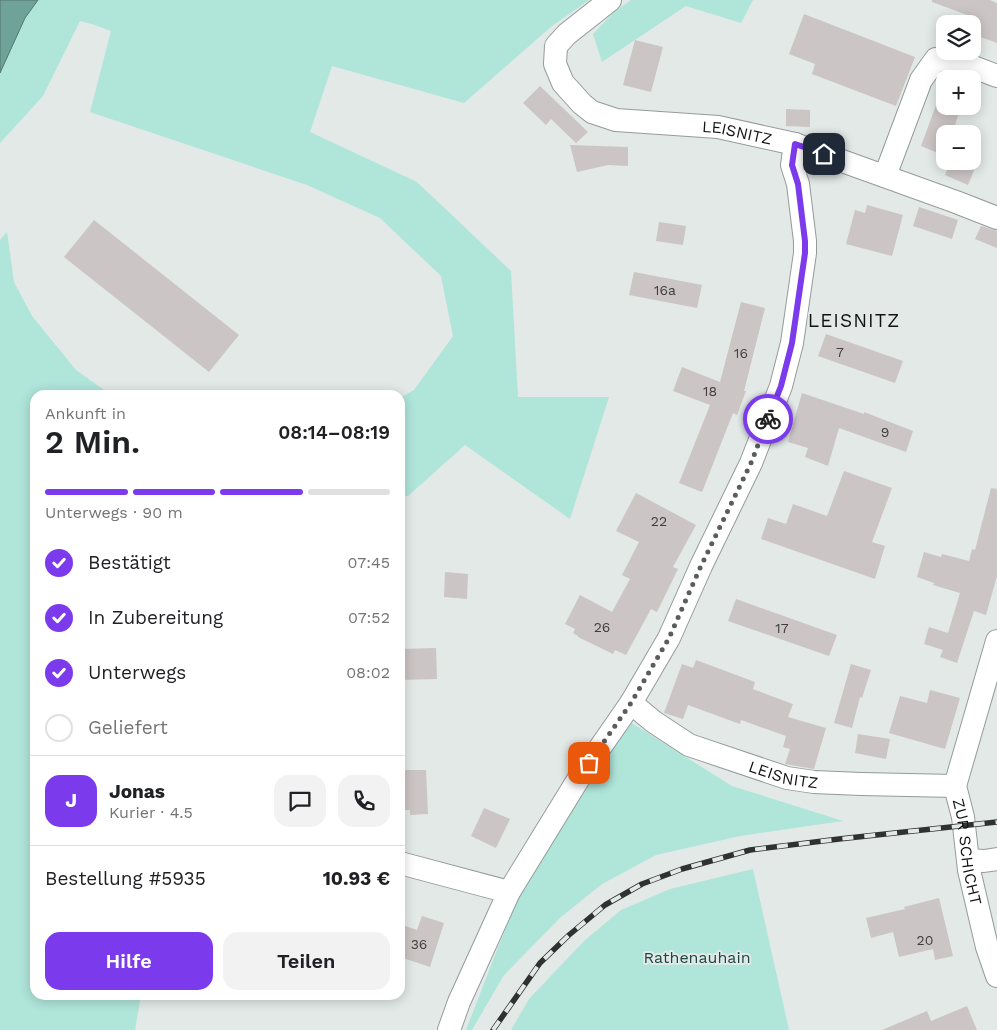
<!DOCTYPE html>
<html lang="de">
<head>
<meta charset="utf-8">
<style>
  :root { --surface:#fff; --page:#f2f2f2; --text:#202124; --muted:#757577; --line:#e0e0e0; --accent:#7c3aed }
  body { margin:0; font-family:"Work Sans",sans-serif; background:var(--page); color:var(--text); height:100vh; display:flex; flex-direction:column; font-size:19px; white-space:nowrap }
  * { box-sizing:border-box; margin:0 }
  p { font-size:16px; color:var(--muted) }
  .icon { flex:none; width:28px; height:28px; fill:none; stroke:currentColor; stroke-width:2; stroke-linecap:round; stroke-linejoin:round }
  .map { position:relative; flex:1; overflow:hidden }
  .sheet { position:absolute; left:30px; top:390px; width:375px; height:610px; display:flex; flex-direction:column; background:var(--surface); border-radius:15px; box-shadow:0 2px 12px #0003 }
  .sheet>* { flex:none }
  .tools { position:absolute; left:936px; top:15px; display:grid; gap:10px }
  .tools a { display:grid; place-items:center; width:45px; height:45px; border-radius:10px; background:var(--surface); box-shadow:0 2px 12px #0003; font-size:25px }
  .pin { position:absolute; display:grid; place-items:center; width:42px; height:42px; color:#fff; margin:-21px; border-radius:10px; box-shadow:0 2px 8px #0006 }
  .courier { position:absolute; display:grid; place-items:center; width:50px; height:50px; margin:-25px; border:4px solid #7c3aed; border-radius:50%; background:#fff; color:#222; box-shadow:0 1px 6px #0007 }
  .overview em { font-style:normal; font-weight:600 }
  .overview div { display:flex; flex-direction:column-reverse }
  .overview { display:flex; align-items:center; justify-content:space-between; height:85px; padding:0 15px }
  h1 { font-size:32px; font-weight:600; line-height:38px }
  .bar { display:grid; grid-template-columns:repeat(4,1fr); gap:8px 5px; align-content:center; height:60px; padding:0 15px }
  .bar i { height:6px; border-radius:4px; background:var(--line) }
  .bar .active { background:var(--accent) }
  .bar p { grid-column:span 4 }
  .line { display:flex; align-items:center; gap:12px; padding:0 15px; border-top:1px solid var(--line) }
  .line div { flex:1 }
  .round { display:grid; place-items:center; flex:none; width:52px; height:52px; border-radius:15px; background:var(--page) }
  ol { padding:0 15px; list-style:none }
  li { display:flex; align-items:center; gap:15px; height:55px }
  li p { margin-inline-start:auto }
  li .icon { padding:5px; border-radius:50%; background:var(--accent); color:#fff; stroke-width:4 }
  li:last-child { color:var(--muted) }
  li i { width:28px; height:28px; border:2px solid var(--line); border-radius:50% }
  .action { display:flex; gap:10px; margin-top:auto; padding:10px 15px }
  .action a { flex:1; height:58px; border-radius:15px; background:var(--accent); color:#fff; font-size:20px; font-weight:600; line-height:58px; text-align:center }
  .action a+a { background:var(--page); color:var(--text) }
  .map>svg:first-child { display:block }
  .green { fill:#b0e5da }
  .water { fill:#6fa298; stroke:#527770 }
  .building { fill:#ccc5c5 }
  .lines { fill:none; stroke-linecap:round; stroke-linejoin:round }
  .minor-casing { stroke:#959b9a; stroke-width:24 }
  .minor { stroke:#fff; stroke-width:22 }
  .rail-casing { stroke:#303231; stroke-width:5.5 }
  .rail { stroke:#e2e9e7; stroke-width:4; stroke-dasharray:11; stroke-linecap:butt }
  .done { stroke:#5a5d5c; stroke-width:5; stroke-dasharray:0 9 }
  .route { stroke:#7c3aed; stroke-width:6 }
  .labels { text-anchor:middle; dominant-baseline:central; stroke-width:4; stroke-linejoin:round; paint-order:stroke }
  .number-label { font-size:14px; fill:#3f3f3e }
  .street-label { font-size:16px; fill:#101211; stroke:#e2e9e7 }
  .park-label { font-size:16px; fill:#1a4740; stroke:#e2e9e7 }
  .quarter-label { font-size:19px; letter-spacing:1px; fill:#101211; stroke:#e2e9e7 }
</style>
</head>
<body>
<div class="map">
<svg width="997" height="1030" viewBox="0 0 997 1030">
  <rect width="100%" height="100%" fill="#e2e9e7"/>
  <path class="green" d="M38,0H589L552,26L464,103L332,66L310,132L417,182L511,271L518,397H609L570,519L465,445L408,496H400V398L414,390L453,336L441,276L380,218L307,185L90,112L111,31L95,25L80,21L43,96L0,143V73L25,18Z
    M631,0H753L741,23L686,6L602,62L593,34L614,12Z
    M7,232L14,282L32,316L76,370L111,395H35V995H141L135,1030H0V240Z
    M630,722L732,786L843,821L740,836L656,855L602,884L561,917L504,975L472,1030H466L518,896L593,773Z
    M753,869L789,1030H511L529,999L584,941L621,910L670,889Z"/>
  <path class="water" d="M0,0H38L25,18L0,73Z"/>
  <path class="building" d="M932,0H990L997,3V43L972,34V24H968L970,16L932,2Z
    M804,14L915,57L896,106L812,74L815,64L789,54Z
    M635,40L663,47L651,92L623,85Z
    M540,86L588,132L576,143L551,119L546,125L523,103Z
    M936,105L959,113L952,134H945V156L921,146Z
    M786,109L810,110V127L786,126Z
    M570,145L628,147V166L608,165L577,172Z
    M950,161H957L975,168L968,185L945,175Z
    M867,205L903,215L892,256L846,244L855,210L865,213Z
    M919,207L958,220L952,239L913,226Z
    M94,220L239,335L209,372L64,257Z
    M659,222L686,226L683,245L656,241Z
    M981,226L997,231V248L975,239Z
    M634,272L702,285L697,308L629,295Z
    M741,302L765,308L744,391H746L737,415L733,413L702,492L679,483L710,405L673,391L682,367L720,382Z
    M826,334L903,361L895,383L818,356Z
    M802,393L864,414V412L913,431L906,452L839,428L828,466L805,457L808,448L788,442Z
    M844,471L892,488L872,542L885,546L875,579L761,539L768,518L786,524L793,504L827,516Z
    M991,488L997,489V576L986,615L974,611L957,663L940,657L943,650L924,644L929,627L948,633L960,593L933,585L934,583L917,577L924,552L941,557L942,554L969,561L972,549L975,550Z
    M636,493L696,525L673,567L678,569L657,612L651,609L626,655L615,650L613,654L578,637V636L573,633L575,629L565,624L580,595L612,612L630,579L622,575L639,542L616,531Z
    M445,572L468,574L467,599L444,597Z
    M736,599L837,635L829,656L728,621Z
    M436,648L437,679L400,680V649Z
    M696,660L755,682L753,689L793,704L788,717L826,728L814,769L785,764L790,749L783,747L786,736L741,720L740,724L688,705L683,719L664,713L682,664L693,668Z
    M851,664L871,670L862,698L860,697L852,728L834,723Z
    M930,690L960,698L945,749L889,733L900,696L927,703Z
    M858,734L890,739L886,759L855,753Z
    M400,770H426L428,814L410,815V810H400Z
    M484,808L510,819L496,848L471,836Z
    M939,898L953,956L935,960L933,949L899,957L893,932L871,938L866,918L905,909L904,907Z
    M422,916L444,923L430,967L400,957V924L417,930Z
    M967,1006L977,1030H882L927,1011L931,1021Z"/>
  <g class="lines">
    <g class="minor-casing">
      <g id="minor">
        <path id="s1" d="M610,0L567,34L556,46L555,64L563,83L582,104L592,112L616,120L718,127L795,144L956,202L997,218"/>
        <path d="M885,176L921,80L936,59L963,63L997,76"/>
        <path id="s2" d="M997,641L955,786L963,817L969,870L987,947L997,976"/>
        <path id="s3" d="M631,703L654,722L689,745L787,778L814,782L861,784L955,786"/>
        <path d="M968,860L984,861L997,859"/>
        <path d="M400,863L509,892"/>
        <path d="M449,1030L459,1002L509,892L579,778L631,703L669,638L701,566L751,463L781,386L792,343L805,253V241L798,184L792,165L795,144"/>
      </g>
    </g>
    <use href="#minor" class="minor"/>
    <g class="rail-casing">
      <path id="rail" d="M493,1030L540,963L569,935L605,905L642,884L682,869L750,850L839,839L997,822"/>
    </g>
    <use href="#rail" class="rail"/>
  </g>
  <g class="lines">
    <path class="done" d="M589,763L631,703L669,638L701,566L751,463L768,419"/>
    <path class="route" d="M768,419L781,386L792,343L805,253V241L798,184L792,165L795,144L824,154"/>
  </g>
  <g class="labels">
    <g class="number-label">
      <text x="665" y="290">16a</text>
      <text x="840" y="352">7</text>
      <text x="741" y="353">16</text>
      <text x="710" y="391">18</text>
      <text x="885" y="432">9</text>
      <text x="659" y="521">22</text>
      <text x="602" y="627">26</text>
      <text x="782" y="628">17</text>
      <text x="925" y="940">20</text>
      <text x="419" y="944">36</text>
    </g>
    <g class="street-label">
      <text stroke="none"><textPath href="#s1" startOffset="298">LEISNITZ</textPath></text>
      <text stroke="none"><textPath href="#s3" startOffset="171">LEISNITZ</textPath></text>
      <text stroke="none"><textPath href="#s2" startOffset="218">ZUR SCHICHT</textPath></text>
    </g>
    <g class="park-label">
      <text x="697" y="957">Rathenauhain</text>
    </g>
    <g class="quarter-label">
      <text x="854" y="320">LEISNITZ</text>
    </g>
  </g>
</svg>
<div class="tools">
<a><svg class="icon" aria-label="layers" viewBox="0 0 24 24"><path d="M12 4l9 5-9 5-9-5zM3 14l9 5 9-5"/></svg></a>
<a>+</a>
<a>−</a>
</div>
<div class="pin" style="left:589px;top:763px;background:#ea580c"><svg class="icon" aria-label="bag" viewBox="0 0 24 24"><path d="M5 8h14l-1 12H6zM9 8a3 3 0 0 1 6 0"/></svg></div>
<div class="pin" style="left:824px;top:154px;background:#1f2937"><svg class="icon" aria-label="home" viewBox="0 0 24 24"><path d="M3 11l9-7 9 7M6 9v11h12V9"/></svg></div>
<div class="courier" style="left:768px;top:419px"><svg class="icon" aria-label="bike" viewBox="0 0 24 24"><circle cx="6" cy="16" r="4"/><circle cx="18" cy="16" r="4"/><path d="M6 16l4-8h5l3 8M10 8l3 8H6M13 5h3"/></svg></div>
<section class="sheet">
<div class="overview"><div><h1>2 Min.</h1><p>Ankunft in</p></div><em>08:14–08:19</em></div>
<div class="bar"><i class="active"></i><i class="active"></i><i class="active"></i><i></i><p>Unterwegs · 90 m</p></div>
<ol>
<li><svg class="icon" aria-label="check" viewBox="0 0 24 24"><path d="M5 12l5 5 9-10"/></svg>Bestätigt<p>07:45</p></li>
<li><svg class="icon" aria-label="check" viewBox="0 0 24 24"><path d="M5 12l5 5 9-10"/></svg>In Zubereitung<p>07:52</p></li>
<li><svg class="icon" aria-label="check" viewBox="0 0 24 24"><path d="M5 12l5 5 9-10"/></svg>Unterwegs<p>08:02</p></li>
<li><i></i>Geliefert</li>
</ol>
<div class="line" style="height:90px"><b class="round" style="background:var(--accent);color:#fff">J</b><div><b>Jonas</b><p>Kurier · 4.5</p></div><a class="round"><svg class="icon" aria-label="chat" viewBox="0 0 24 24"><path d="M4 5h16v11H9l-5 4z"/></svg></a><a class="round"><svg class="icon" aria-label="phone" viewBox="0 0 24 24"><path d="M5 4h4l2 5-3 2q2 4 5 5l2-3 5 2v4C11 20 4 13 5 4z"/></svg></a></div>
<div class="line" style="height:65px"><div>Bestellung #5935</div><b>10.93 €</b></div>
<div class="action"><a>Hilfe</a><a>Teilen</a></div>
</section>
</div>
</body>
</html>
